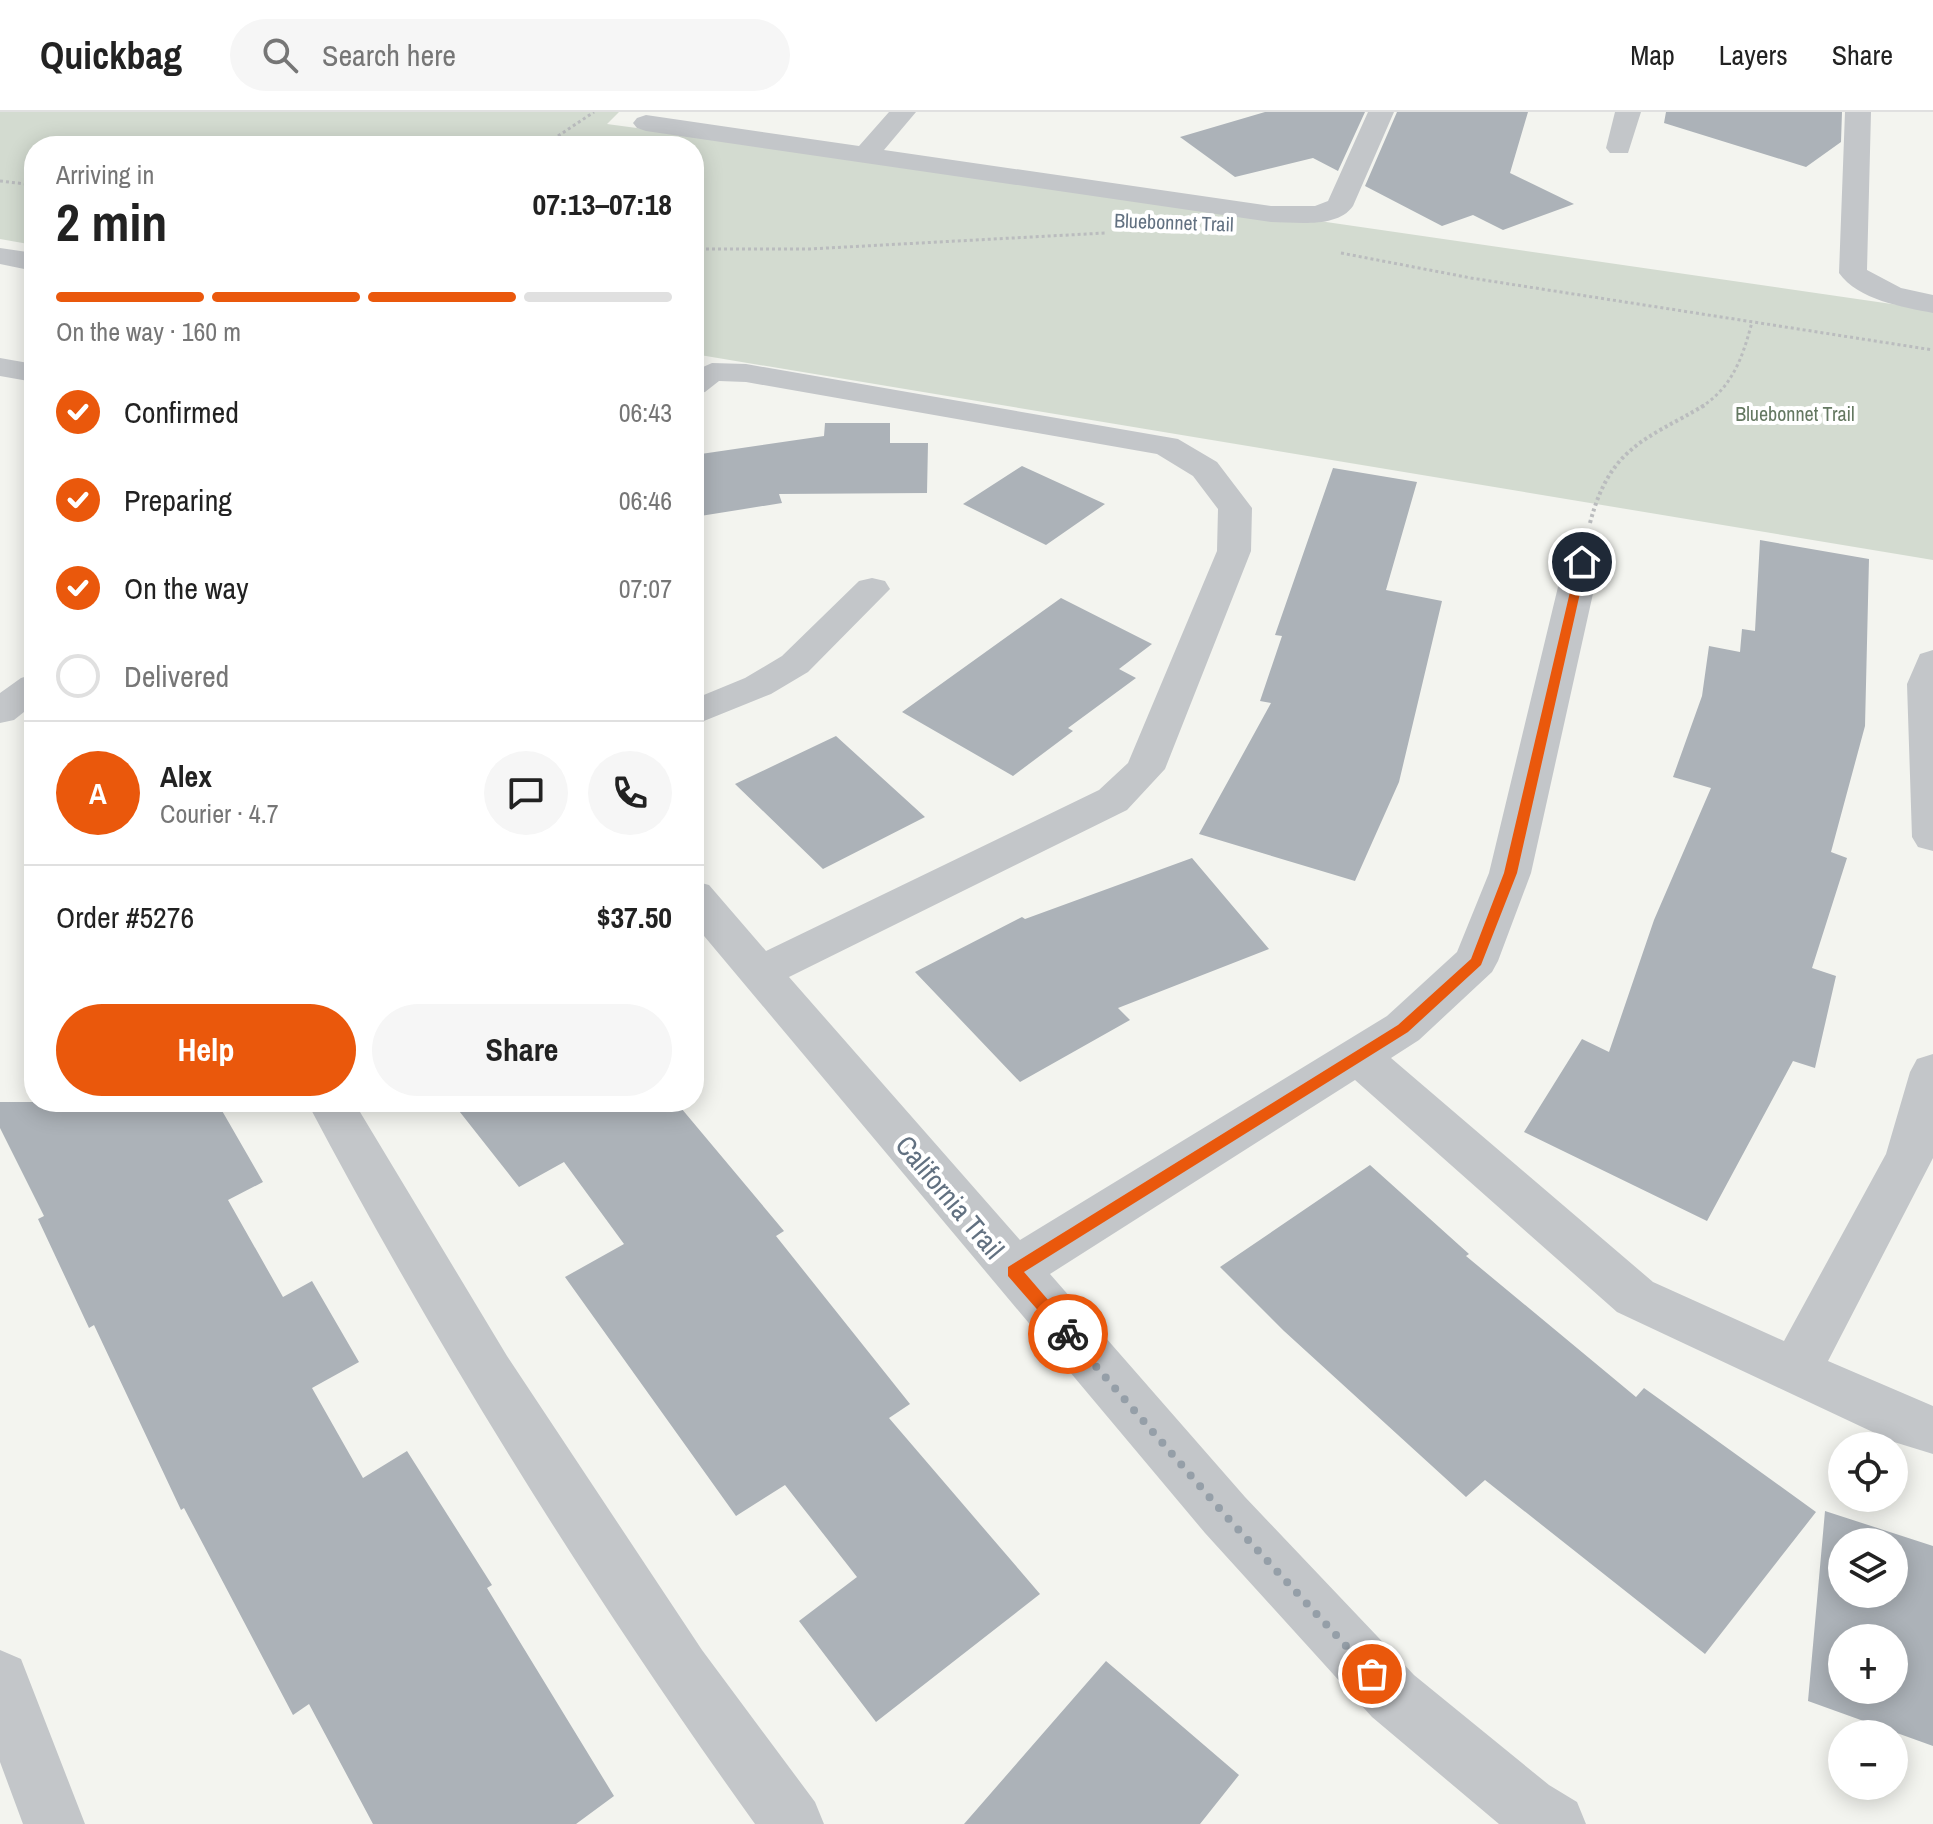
<!DOCTYPE html>
<html lang="en">
<head>
<meta charset="utf-8">
<style>
  :root { --surface:#fff; --page:#f6f6f6; --text:#222; --muted:#767676; --line:#e0e0e0; --accent:#ea580c }
  body { margin:0; font-family:"Archivo Narrow",sans-serif; background:var(--page); color:var(--text); height:100vh; display:flex; flex-direction:column; font-size:30px; white-space:nowrap }
  * { box-sizing:border-box; margin:0 }
  p { font-size:26px; color:var(--muted) }
  .icon { flex:none; width:44px; height:44px; fill:none; stroke:currentColor; stroke-width:2; stroke-linecap:round; stroke-linejoin:round }
  .map { position:relative; flex:1; overflow:hidden }
  .drawer { position:absolute; left:24px; top:24px; width:680px; height:976px; display:flex; flex-direction:column; background:var(--surface); border-radius:32px; box-shadow:0 4px 20px #0003 }
  .drawer>* { flex:none }
  .controls { position:absolute; left:1828px; top:1320px; display:grid; gap:16px }
  .controls a { display:grid; place-items:center; width:80px; height:80px; border-radius:50%; background:var(--surface); box-shadow:0 4px 20px #0003; font-size:40px }
  .pin { position:absolute; display:grid; place-items:center; width:68px; height:68px; color:#fff; margin:-34px; border:4px solid #fff; border-radius:50%; box-shadow:0 2px 8px #0007 }
  .courier { position:absolute; display:grid; place-items:center; width:80px; height:80px; margin:-40px; border:6px solid #ea580c; border-radius:50%; background:#fff; color:#222; box-shadow:0 2px 10px #0007 }
  .summary em { font-style:normal; font-weight:700 }
  .summary div { display:flex; flex-direction:column-reverse }
  .summary { display:flex; align-items:center; justify-content:space-between; height:136px; padding:0 32px }
  h1 { font-size:52px; font-weight:700; line-height:60px }
  .bar { display:grid; grid-template-columns:repeat(4,1fr); gap:12px 8px; align-content:center; height:96px; padding:0 32px }
  .bar i { height:10px; border-radius:6px; background:var(--line) }
  .bar .selected { background:var(--accent) }
  .bar p { grid-column:span 4 }
  .line { display:flex; align-items:center; gap:20px; padding:0 32px; border-top:2px solid var(--line) }
  .line div { flex:1 }
  .round { display:grid; place-items:center; flex:none; width:84px; height:84px; border-radius:42px; background:var(--page) }
  ol { padding:0 32px; list-style:none }
  li { display:flex; align-items:center; gap:24px; height:88px }
  li p { margin-inline-start:auto }
  li .icon { padding:8px; border-radius:50%; background:var(--accent); color:#fff; stroke-width:4 }
  li:last-child { color:var(--muted) }
  li i { width:44px; height:44px; border:4px solid var(--line); border-radius:50% }
  .button { display:flex; gap:16px; margin-top:auto; padding:16px 32px }
  .button a { flex:1; height:92px; border-radius:48px; background:var(--accent); color:#fff; font-size:32px; font-weight:700; line-height:92px; text-align:center }
  .button a+a { background:var(--page); color:var(--text) }
  header { display:flex; align-items:center; gap:48px; box-sizing:border-box; height:112px; padding:0 40px; background:var(--surface); border-bottom:2px solid var(--line) }
  header strong { font-size:38px }
  nav { display:flex; gap:44px; margin-inline-start:auto; font-size:28px }
  .search { width:560px; height:72px; background:var(--page); display:flex; align-items:center; gap:20px; box-sizing:border-box; padding:0 28px; border-radius:44px; color:var(--muted); font-size:30px }
  .map>svg:first-child { display:block }
  .green { fill:#d3dbd0 }
  .building { fill:#acb2b8; fill-rule:evenodd }
  .lines { fill:none; stroke-linecap:round; stroke-linejoin:round }
  .path-far1 { stroke:#babcbe; stroke-width:3; stroke-dasharray:3 3; stroke-linecap:butt }
  .path { stroke:#babcbe; stroke-width:4; stroke-dasharray:3 3; stroke-linecap:butt }
  .minor { fill:#c3c6c9; fill-rule:evenodd }
  .route { fill:#ea580c }
  .done { stroke:#959fa8; stroke-width:8; stroke-dasharray:0 14.4 }
  .labels { text-anchor:middle; dominant-baseline:central; stroke-width:8; stroke-linejoin:round; paint-order:stroke }
  .far-street-label { font-size:20px; fill:#627181; stroke:#fff }
  .far-park-label { font-size:20px; fill:#647861; stroke:#fff }
  .near-street-label { font-size:28px; fill:#627181; stroke:#fff }
</style>
</head>
<body>
<header>
<strong>Quickbag</strong>
<div class="search"><svg class="icon" aria-label="search" viewBox="0 0 24 24"><circle cx="10" cy="10" r="6"/><path d="M15 15l6 6"/></svg>Search here</div>
<nav><a>Map</a><a>Layers</a><a>Share</a></nav>
</header>
<div class="map">
<svg width="1933" height="1712" viewBox="0 0 1933 1712">
  <rect width="100%" height="100%" fill="#f3f4ef"/>
  <path class="green" d="M0,0H619L607,12L1271,102L1933,198V448L694,242V34H34V133L0,127Z"/>
  <path class="building" d="M1265,0H1365L1338,59L1313,46L1235,65L1180,25Z
    M1397,0H1528L1510,61L1574,92L1503,118L1473,103L1442,114L1365,74Z
    M1666,0H1842L1841,30L1806,55L1664,11Z
    M825,311H890V331H928L927,381L779,382L782,391L694,405V343L824,324Z
    M1022,354L1105,392L1046,433L963,392Z
    M1333,356L1417,370L1386,478L1442,489L1399,670L1355,769L1199,722L1271,591L1260,589L1282,524L1275,523Z
    M1760,428L1869,447L1865,614L1831,740L1847,746L1812,856L1836,864L1815,956L1793,949L1707,1109L1524,1020L1582,927L1609,940L1654,808L1711,676L1673,665L1702,584L1709,534L1740,540L1742,517L1755,519Z
    M1061,486L1152,532L1119,557L1136,566L1068,616L1073,619L1013,664L902,600Z
    M836,624L925,705L823,757L735,672Z
    M1192,746L1269,837L1118,896L1130,908L1020,970L915,860L1022,805L1025,807Z
    M0,990H217L263,1070L228,1088L283,1185L312,1169L359,1250L312,1276L363,1366L407,1339L492,1473L487,1476L614,1684L576,1712H373L309,1592L293,1603L184,1396L181,1398L94,1213L89,1216L38,1107L44,1104L0,1016Z
    M452,990H676L784,1119L776,1124L910,1292L889,1306L1040,1482L876,1610L799,1509L857,1465L785,1373L736,1404L565,1165L624,1132L564,1050L519,1075Z
    M1370,1053L1469,1142L1466,1144L1636,1285L1644,1276L1816,1400L1705,1542L1485,1368L1466,1385L1284,1219L1220,1155Z
    M1825,1399L1933,1434V1634L1808,1589ZM1842,1430H1894V1482H1842ZM1842,1526H1894V1578H1842Z
    M1106,1549L1239,1663L1200,1712H964Z"/>
  <g class="lines">
    <path class="path-far1" d="M543,34L594,0
      M0,69L34,73
      M694,137H809L1105,121
      M1341,141L1471,166L1933,238
      M1701,295C1733,275 1743,244 1752,210"/>
    <path class="path" d="M1590,411C1610,335 1645,328 1705,293"/>
    <path class="minor" d="M889,0H916L884,38L1271,94H1315L1328,89L1368,0H1394L1353,94C1337,117 1295,110 1271,110L646,19L637,16L633,11L637,6L646,3L859,34Z
      M1615,0H1641L1628,41H1610L1606,36Z
      M1845,0H1871L1867,158L1901,176L1933,183V201C1903,195 1858,188 1839,161Z
      M0,136L34,141V159L0,152Z
      M0,246L34,252V270L0,264Z
      M712,251L746,252L1178,327L1217,350L1252,396L1251,439L1165,657L1127,698L789,865L1020,1128L1387,904L1457,840L1489,761L1564,450L1570,443L1582,439L1594,443L1600,450L1531,761L1498,849L1492,860L1419,928L1391,946L1653,1170L1784,1229L1886,1042L1910,960L1917,947L1933,942V1046L1828,1249L1933,1294V1342L1894,1330L1617,1200L1355,968L1050,1162L1245,1385L1414,1563L1549,1673L1577,1690L1586,1712H1499L1372,1605L1205,1421L694,812V769L709,773L766,839L1099,678L1128,651L1217,439L1218,397L1193,364L1157,342L746,270L719,269L705,280L694,282V259Z
      M872,466L885,469L890,477L808,560L771,582L694,613V587L745,566L782,544L859,469Z
      M1933,538V739L1918,735L1912,725L1907,572L1920,542Z
      M34,562V592L14,608L0,611V581L21,566Z
      M307,990H354L507,1244L702,1538L815,1690L824,1712H755C590,1482 439,1240 307,990Z
      M0,1538L21,1547L85,1712H23L0,1650Z"/>
  </g>
  <path class="route" d="M1582,446L1587,450L1517,761L1481,853L1408,920L1024,1160L1074,1218V1227H1063L1008,1164V1155L1398,913L1471,847L1504,761L1577,450Z"/>
  <g class="lines">
    <path class="done" d="M1068,1222L1225,1403L1372,1562"/>
  </g>
  <g class="labels">
    <g class="far-street-label">
      <text transform="translate(1174 110) rotate(2)">Bluebonnet Trail</text>
    </g>
    <g class="far-park-label">
      <text x="1795" y="301">Bluebonnet Trail</text>
    </g>
    <g class="near-street-label">
      <text transform="translate(950 1085) rotate(50)">California Trail</text>
    </g>
  </g>
</svg>
<div class="controls">
<a><svg class="icon" aria-label="locate" viewBox="0 0 24 24"><circle cx="12" cy="12" r="6"/><path d="M12 2v4M12 18v4M2 12h4M18 12h4"/></svg></a>
<a><svg class="icon" aria-label="layers" viewBox="0 0 24 24"><path d="M12 4l9 5-9 5-9-5zM3 14l9 5 9-5"/></svg></a>
<a>+</a>
<a>−</a>
</div>
<div class="pin" style="left:1372px;top:1562px;background:#ea580c"><svg class="icon" aria-label="bag" viewBox="0 0 24 24"><path d="M5 8h14l-1 12H6zM9 8a3 3 0 0 1 6 0"/></svg></div>
<div class="pin" style="left:1582px;top:450px;background:#1f2937"><svg class="icon" aria-label="home" viewBox="0 0 24 24"><path d="M3 11l9-7 9 7M6 9v11h12V9"/></svg></div>
<div class="courier" style="left:1068px;top:1222px"><svg class="icon" aria-label="bike" viewBox="0 0 24 24"><circle cx="6" cy="16" r="4"/><circle cx="18" cy="16" r="4"/><path d="M6 16l4-8h5l3 8M10 8l3 8H6M13 5h3"/></svg></div>
<section class="drawer">
<div class="summary"><div><h1>2 min</h1><p>Arriving in</p></div><em>07:13–07:18</em></div>
<div class="bar"><i class="selected"></i><i class="selected"></i><i class="selected"></i><i></i><p>On the way · 160 m</p></div>
<ol>
<li><svg class="icon" aria-label="check" viewBox="0 0 24 24"><path d="M5 12l5 5 9-10"/></svg>Confirmed<p>06:43</p></li>
<li><svg class="icon" aria-label="check" viewBox="0 0 24 24"><path d="M5 12l5 5 9-10"/></svg>Preparing<p>06:46</p></li>
<li><svg class="icon" aria-label="check" viewBox="0 0 24 24"><path d="M5 12l5 5 9-10"/></svg>On the way<p>07:07</p></li>
<li><i></i>Delivered</li>
</ol>
<div class="line" style="height:144px"><b class="round" style="background:var(--accent);color:#fff">A</b><div><b>Alex</b><p>Courier · 4.7</p></div><a class="round"><svg class="icon" aria-label="chat" viewBox="0 0 24 24"><path d="M4 5h16v11H9l-5 4z"/></svg></a><a class="round"><svg class="icon" aria-label="phone" viewBox="0 0 24 24"><path d="M5 4h4l2 5-3 2q2 4 5 5l2-3 5 2v4C11 20 4 13 5 4z"/></svg></a></div>
<div class="line" style="height:104px"><div>Order #5276</div><b>$37.50</b></div>
<div class="button"><a>Help</a><a>Share</a></div>
</section>
</div>
</body>
</html>
